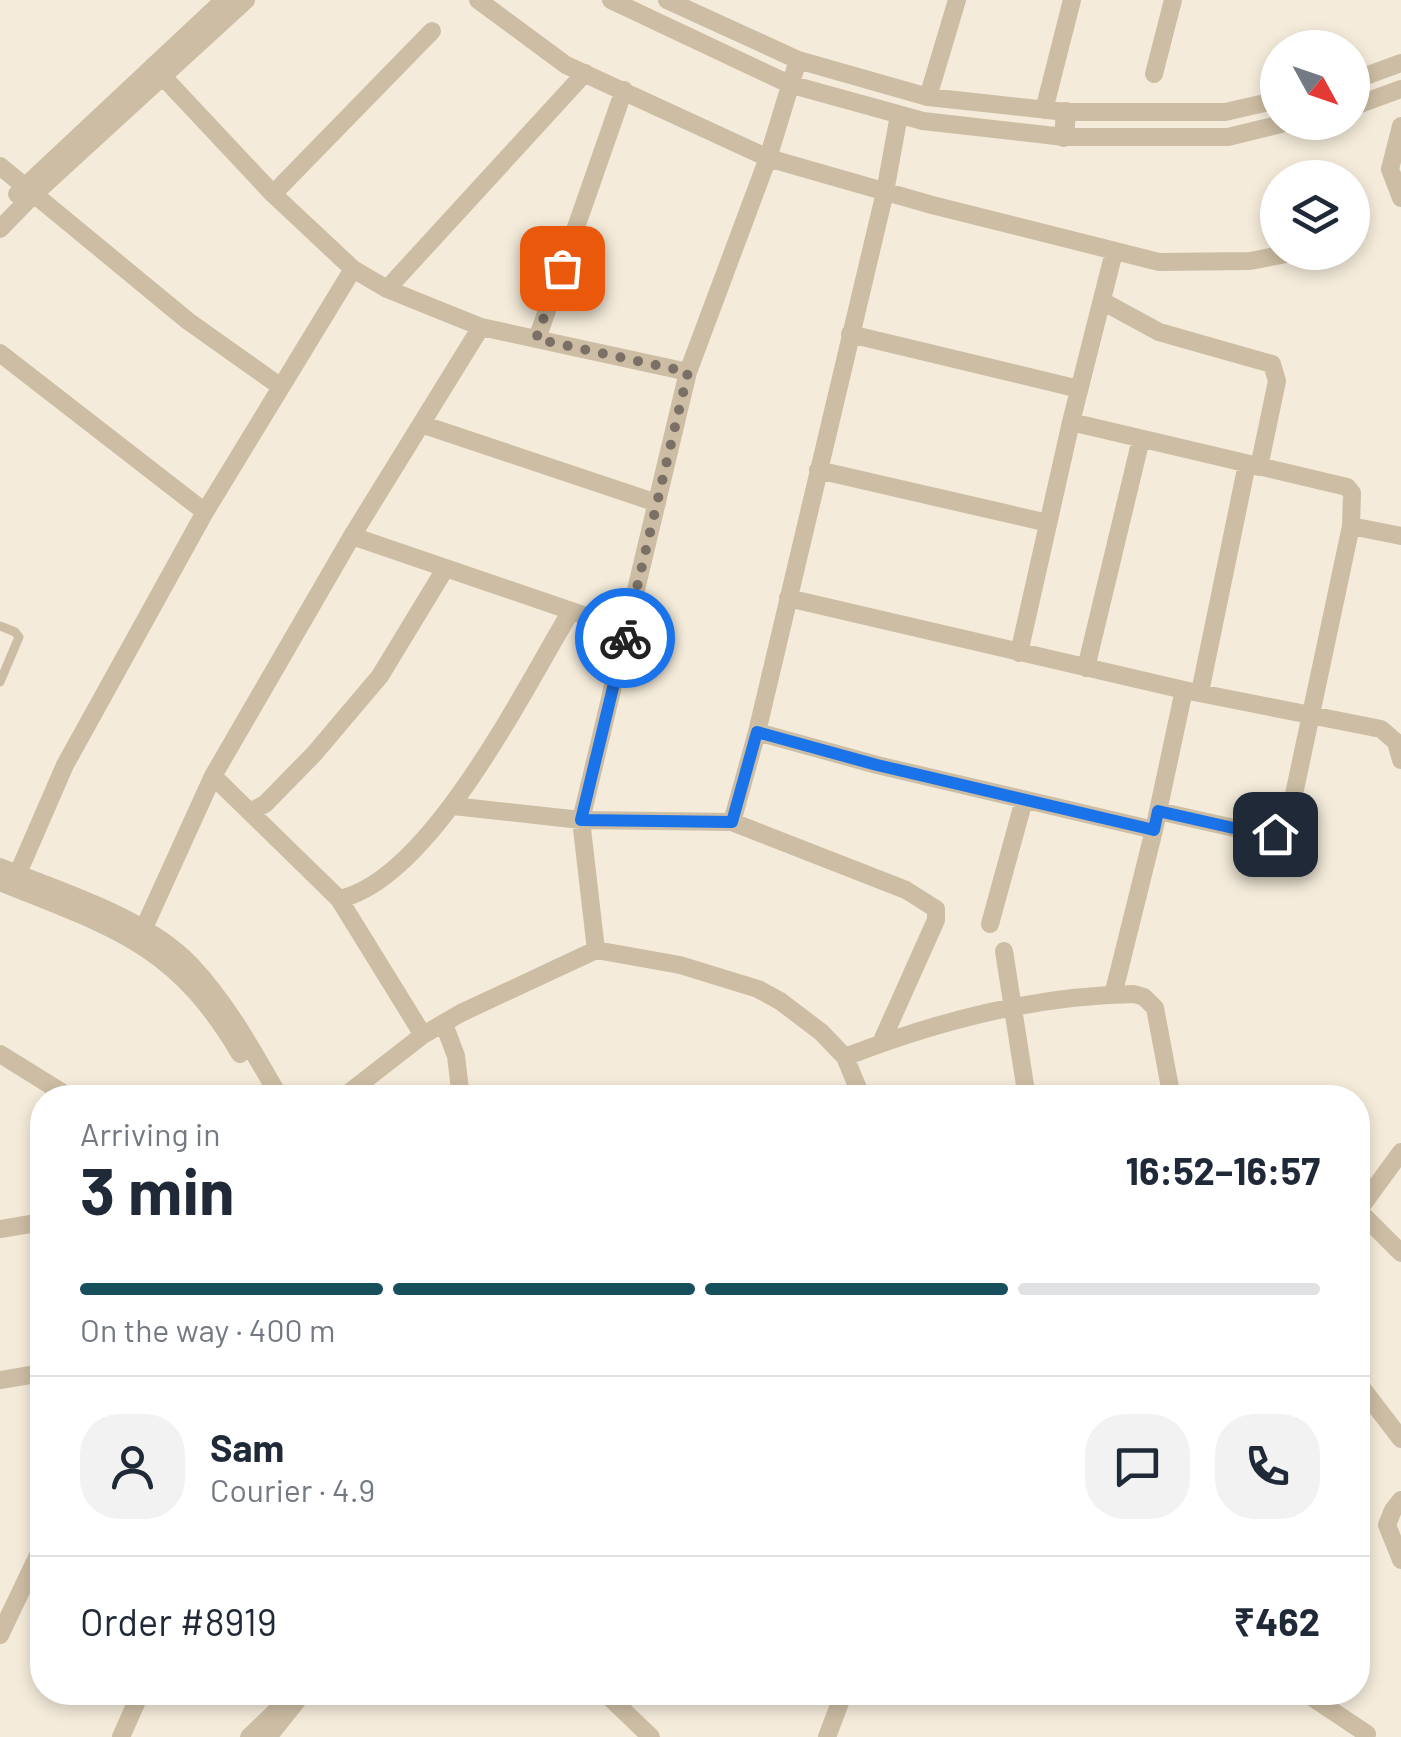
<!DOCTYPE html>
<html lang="en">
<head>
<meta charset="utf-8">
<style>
  :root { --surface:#fff; --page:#f2f2f3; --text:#1f2937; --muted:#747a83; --line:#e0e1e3; --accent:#184f5d }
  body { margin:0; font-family:Barlow,sans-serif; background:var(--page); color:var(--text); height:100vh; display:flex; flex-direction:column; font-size:38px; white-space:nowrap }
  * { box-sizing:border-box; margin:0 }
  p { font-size:32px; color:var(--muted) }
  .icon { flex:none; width:55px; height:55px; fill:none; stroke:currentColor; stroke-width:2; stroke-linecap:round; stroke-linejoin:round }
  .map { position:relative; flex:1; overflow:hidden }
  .details { position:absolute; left:30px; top:1085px; width:1340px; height:620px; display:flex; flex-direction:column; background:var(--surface); border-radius:40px; box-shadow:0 5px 15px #0003 }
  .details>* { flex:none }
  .needle { width:65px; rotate:130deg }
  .buttons { position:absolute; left:1260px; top:30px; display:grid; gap:20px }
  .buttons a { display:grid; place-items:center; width:110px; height:110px; border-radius:50%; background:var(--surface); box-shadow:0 5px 15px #0003; font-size:50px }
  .pin { position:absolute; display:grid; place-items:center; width:85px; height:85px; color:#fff; margin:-42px; border-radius:20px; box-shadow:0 5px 15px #0006 }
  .courier { position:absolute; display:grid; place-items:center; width:100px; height:100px; margin:-50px; border:8px solid #1a73e8; border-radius:50%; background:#fff; color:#222; box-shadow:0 2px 12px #0007 }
  .summary em { font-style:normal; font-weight:700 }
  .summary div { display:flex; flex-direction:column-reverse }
  .summary { display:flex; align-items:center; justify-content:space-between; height:170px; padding:0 50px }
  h1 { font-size:65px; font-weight:700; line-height:75px }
  .bar { display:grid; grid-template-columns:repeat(4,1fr); gap:15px 10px; align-content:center; height:120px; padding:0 50px }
  .bar i { height:12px; border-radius:8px; background:var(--line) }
  .bar .selected { background:var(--accent) }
  .bar p { grid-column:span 4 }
  .line { display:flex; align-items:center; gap:25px; padding:0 50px; border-top:2px solid var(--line) }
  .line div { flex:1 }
  .round { display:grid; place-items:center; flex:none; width:105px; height:105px; border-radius:40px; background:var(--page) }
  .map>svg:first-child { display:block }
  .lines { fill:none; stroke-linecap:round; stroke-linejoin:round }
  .service { stroke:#cdbda4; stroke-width:9 }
  .minor { stroke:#cdbda4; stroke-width:18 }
  .tertiary { stroke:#cdbda4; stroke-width:20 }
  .done { stroke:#7a7066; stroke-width:10; stroke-dasharray:0 18 }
  .route { stroke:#1a73e8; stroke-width:12 }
</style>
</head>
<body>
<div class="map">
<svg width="1401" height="1737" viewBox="0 0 1401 1737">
  <rect width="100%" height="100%" fill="#f4ebda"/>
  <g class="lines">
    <path class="service" d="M0,626L15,632L19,637L0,682"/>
    <path class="minor" d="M478,0L566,65L768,158L932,205L1159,262L1250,261L1297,252
      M611,0L789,84L923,121L1064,137H1228L1289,122
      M667,0L798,60L928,97L1066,112H1225L1278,100
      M153,66L273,194L353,269L387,289L481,327L688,372
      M1154,74L1173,0
      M1352,81L1401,63
      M928,97L957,0
      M1352,107L1401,89
      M1044,110L1072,0
      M1401,126L1390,169L1401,198
      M0,166L188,321L281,387
      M17,194L224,0
      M273,194L432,31
      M0,229L33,195L246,0
      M387,289L585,73
      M1102,301L1159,332L1272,364L1277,381L1259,467
      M850,334L1079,389
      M537,339L624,90
      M0,353L205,512
      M1071,422L1347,487L1352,493L1351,526L1290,813C1284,829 1278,834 1261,834L1158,811
      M421,424L657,503
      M818,470L1048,523
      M1351,526L1401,536
      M352,536L627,630
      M788,598L1184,690L1154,830L1113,995
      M1019,653L1071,422L1114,252
      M1086,668L1141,439
      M1184,690L1381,729L1396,742L1401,760
      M1200,692L1247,464
      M757,732L877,765L1154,830
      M213,776L339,899C430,880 524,689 571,611
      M453,806L581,820L732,822L757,732L885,192L899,115
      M250,812L265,804L314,754L380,676L445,569
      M732,822L906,890L936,909V920L881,1043
      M0,867C60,891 145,917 190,964C227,1003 253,1051 280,1098
      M0,882C113,928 175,943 240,1054
      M12,887L65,765L205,512L353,269
      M339,899L423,1035
      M990,924L1024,800
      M138,941L213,776L352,536L481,327
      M596,950L581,820L688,372L768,158L798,60
      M1004,951L1027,1098
      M444,1024L456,1056L461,1098
      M0,1054L71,1098
      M845,1057C938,1021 1033,996 1134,994L1144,997L1155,1008L1172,1098
      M342,1098L423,1035L461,1013L596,950L680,965L758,989L780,1001L821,1032L845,1057L862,1098
      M1358,1210L1401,1253
      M1358,1211L1401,1152
      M0,1229L42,1222
      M0,1380L42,1373
      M1358,1383L1401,1439
      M1401,1500L1393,1510L1387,1525L1401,1560
      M0,1635L42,1547
      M604,1692L651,1737
      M1304,1692L1367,1734
      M121,1737L141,1692
      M249,1737L275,1712L290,1692
      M268,1737L304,1692
      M827,1737L844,1692"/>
    <path class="tertiary" d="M1064,137L1066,112"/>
  </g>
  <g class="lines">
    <path class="done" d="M562,268L536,339L688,372L625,638"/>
    <path class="route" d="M625,638L581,820L732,822L757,732L877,765L1154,830L1158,811L1260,834H1275"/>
  </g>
</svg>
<div class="buttons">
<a><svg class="needle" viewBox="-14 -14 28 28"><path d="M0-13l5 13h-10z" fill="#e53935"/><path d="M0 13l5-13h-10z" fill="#747a83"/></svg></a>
<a><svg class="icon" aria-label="layers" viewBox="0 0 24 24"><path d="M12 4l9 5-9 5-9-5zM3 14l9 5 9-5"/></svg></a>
</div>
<div class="pin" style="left:562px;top:268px;background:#ea580c"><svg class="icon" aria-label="bag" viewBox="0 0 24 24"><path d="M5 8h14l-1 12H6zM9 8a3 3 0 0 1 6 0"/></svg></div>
<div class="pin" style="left:1275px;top:834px;background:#1f2937"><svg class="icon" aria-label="home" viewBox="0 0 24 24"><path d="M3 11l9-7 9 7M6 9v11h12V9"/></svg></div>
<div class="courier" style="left:625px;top:638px"><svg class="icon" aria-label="bike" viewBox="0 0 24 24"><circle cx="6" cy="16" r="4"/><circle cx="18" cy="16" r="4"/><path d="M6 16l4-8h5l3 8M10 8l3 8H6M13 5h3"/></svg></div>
<section class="details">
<div class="summary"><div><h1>3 min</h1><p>Arriving in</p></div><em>16:52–16:57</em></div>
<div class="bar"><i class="selected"></i><i class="selected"></i><i class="selected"></i><i></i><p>On the way · 400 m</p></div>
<div class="line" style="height:180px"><a class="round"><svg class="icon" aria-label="person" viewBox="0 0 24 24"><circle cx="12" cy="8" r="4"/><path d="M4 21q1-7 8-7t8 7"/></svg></a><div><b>Sam</b><p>Courier · 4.9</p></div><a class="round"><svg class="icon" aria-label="chat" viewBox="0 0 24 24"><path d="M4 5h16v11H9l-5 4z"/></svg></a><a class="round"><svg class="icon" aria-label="phone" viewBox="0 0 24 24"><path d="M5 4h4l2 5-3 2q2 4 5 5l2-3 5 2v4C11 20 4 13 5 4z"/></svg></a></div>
<div class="line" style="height:130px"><div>Order #8919</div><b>₹462</b></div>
</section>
</div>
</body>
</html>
